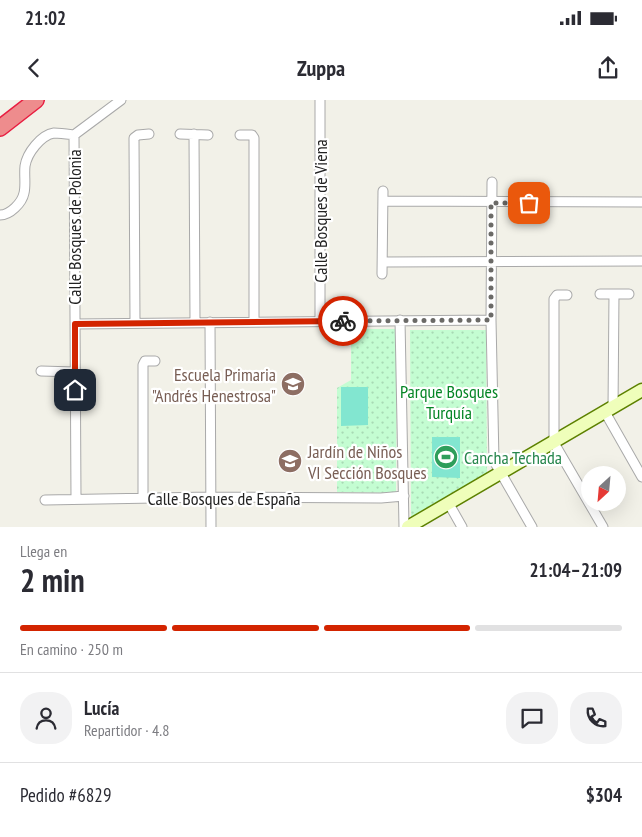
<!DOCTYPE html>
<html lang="es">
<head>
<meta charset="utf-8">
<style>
  :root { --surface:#fff; --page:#f2f2f3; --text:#2b2b33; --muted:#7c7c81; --line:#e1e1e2; --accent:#d32400 }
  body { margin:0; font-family:"PT Sans Narrow",sans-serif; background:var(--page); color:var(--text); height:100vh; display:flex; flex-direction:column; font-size:19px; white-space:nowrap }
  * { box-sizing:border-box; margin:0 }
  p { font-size:16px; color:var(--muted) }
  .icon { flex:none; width:28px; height:28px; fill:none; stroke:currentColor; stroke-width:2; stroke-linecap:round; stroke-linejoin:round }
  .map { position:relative; height:427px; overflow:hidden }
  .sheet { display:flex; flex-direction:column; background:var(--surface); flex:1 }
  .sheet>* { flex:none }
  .needle { width:32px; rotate:206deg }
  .tools { position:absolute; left:581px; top:366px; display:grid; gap:10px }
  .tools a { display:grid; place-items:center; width:45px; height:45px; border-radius:50%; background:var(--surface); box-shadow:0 5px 20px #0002; font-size:25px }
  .pin { position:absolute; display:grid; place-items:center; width:42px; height:42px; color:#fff; margin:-21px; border-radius:10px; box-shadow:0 2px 8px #0006 }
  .courier { position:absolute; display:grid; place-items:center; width:50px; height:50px; margin:-25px; border:4px solid #d32400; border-radius:50%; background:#fff; color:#222; box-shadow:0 1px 6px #0007 }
  .overview em { font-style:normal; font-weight:800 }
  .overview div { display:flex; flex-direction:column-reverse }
  .overview { display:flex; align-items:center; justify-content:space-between; height:85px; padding:0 20px }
  h1 { font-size:32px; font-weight:800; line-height:38px }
  .bar { display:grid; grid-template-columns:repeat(4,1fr); gap:8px 5px; align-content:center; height:60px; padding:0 20px }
  .bar i { height:6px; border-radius:4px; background:var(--line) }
  .bar .selected { background:var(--accent) }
  .bar p { grid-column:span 4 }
  .line { display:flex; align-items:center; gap:12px; padding:0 20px; border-top:1px solid var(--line) }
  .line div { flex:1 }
  .round { display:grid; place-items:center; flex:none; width:52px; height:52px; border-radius:20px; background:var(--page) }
  .status { display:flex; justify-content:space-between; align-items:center; height:35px; padding:0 25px; background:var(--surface); direction:ltr }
  .status svg { height:14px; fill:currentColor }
  header { display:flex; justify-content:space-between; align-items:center; height:65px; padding:0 20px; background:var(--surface); font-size:22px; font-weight:800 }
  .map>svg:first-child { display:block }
  .park { fill:url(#park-dots) }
  .pitch { fill:#82e6d0 }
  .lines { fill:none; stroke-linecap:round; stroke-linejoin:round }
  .street-casing { stroke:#a9a9a9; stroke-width:11 }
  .secondary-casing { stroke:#5d8100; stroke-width:15 }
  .highway-casing { stroke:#e81e41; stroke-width:18 }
  .street { stroke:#fff; stroke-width:9 }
  .secondary { stroke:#effeba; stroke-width:12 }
  .highway { stroke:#ee8c8d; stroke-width:15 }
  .done { stroke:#6b6a67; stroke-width:5; stroke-dasharray:0 9 }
  .route { stroke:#d32400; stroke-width:6 }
  .labels { text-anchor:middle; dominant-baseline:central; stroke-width:4.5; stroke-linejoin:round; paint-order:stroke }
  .street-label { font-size:18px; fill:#222; stroke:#fff }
  .education-label { font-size:18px; fill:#785e54; stroke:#fff; text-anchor:end }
  .park-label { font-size:18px; fill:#058525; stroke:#fff }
  .leisure-label { font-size:18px; fill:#27864d; stroke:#fff; text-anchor:start }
</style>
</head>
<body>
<div class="status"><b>21:02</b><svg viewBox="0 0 49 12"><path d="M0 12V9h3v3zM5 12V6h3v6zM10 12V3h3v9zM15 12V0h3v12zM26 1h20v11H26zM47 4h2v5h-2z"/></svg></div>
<header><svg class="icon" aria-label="back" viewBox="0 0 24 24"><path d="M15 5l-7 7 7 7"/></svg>Zuppa<svg class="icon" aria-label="share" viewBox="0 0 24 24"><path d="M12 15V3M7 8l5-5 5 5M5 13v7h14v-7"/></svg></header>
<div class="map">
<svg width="642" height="427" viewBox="0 0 642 427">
  <defs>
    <pattern id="park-dots" width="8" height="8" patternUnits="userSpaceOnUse" patternTransform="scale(1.25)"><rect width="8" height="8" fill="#c4fdd2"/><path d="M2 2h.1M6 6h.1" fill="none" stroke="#a8d9b4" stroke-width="1.8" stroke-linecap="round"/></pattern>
  </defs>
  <rect width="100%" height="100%" fill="#f2f1e8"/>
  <path class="park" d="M351,229H397L396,393L337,392V288L351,280Z
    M410,230H486L487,373L411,417Z"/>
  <path class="pitch" d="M341,287H368V325L341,326Z
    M432,337H460V378L432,377Z"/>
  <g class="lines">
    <g class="street-casing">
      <path id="street" d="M320,0V221
        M180,34L208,35
        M194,34L195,222
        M74,35L76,398
        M240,35H252L254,38V222
        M492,82L491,220L494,361L532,427
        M383,101L642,102
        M0,115C10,115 22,103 24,93C26,85 24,75 25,66C27,53 41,35 54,33C61,33 67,34 74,35L121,0
        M383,162L642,161
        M382,174L383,91
        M600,194H629
        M567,195H557L554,199V343L603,427
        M400,220L404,427
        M210,222L211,427
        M135,223L134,38L138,35L149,34
        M75,224L491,220
        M41,271L75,272
        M613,308L614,194
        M605,312L642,377
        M143,398V265L145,261H155
        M45,400L210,397L381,398L404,396
        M449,404L462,427"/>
    </g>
    <g class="secondary-casing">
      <path id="secondary" d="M408,427L642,290"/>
    </g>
    <g class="highway-casing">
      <path id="highway" d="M0,28L36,0"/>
    </g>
    <use href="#street" class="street"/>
    <use href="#secondary" class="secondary"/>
    <use href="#highway" class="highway"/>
  </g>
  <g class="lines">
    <path class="done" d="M343,221L491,220V103H529"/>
    <path class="route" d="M75,290V224L343,221"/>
  </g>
  <defs>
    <g id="school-disc" transform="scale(1.25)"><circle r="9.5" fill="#8d6e63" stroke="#fff"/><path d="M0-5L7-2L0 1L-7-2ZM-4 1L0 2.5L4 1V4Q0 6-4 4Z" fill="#fff"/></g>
    <g id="stadium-disc" transform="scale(1.25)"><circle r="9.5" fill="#2e9e5b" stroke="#fff"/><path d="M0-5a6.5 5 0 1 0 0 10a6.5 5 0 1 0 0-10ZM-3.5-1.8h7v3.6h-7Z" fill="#fff"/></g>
  </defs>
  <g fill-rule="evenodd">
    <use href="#school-disc" x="293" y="284"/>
    <use href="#stadium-disc" x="446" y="357"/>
    <use href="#school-disc" x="290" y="361"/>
  </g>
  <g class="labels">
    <g class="street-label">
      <text transform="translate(320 111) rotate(-90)">Calle Bosques de Viena</text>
      <text transform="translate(74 127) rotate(-90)">Calle Bosques de Polonia</text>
      <text x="224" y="398">Calle Bosques de España</text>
    </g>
    <g class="education-label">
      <text x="276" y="274">Escuela Primaria<tspan x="276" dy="21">"Andrés Henestrosa"</tspan></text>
      <text x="308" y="351" text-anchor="start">Jardín de Niños<tspan x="308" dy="21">VI Sección Bosques</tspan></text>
    </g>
    <g class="park-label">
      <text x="449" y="291">Parque Bosques<tspan x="449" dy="21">Turquía</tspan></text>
    </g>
    <g class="leisure-label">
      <text x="464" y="357">Cancha Techada</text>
    </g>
  </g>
</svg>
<div class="tools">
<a><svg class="needle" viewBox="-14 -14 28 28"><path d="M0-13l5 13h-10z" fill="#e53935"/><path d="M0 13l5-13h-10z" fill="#7c7c81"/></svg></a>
</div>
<div class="pin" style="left:529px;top:103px;background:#ea580c"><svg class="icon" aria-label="bag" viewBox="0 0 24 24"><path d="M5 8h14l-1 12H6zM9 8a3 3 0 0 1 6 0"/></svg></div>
<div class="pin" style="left:75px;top:290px;background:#1f2937"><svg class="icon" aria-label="home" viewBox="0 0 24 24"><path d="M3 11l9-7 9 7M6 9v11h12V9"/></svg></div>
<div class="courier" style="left:343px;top:221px"><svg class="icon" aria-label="bike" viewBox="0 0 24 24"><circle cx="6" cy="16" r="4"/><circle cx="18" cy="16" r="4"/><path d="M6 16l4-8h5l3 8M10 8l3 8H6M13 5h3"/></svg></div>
</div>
<section class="sheet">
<div class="overview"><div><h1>2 min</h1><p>Llega en</p></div><em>21:04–21:09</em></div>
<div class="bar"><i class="selected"></i><i class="selected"></i><i class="selected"></i><i></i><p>En camino · 250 m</p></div>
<div class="line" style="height:90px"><a class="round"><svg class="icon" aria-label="person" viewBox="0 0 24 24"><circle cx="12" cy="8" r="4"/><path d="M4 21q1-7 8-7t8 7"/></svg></a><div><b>Lucía</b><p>Repartidor · 4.8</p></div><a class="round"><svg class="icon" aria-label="chat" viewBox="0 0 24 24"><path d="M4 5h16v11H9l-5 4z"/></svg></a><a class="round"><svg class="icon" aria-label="phone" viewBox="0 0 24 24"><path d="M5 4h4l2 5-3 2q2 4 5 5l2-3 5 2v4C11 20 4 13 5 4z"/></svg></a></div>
<div class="line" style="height:65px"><div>Pedido #6829</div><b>$304</b></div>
</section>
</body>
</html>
